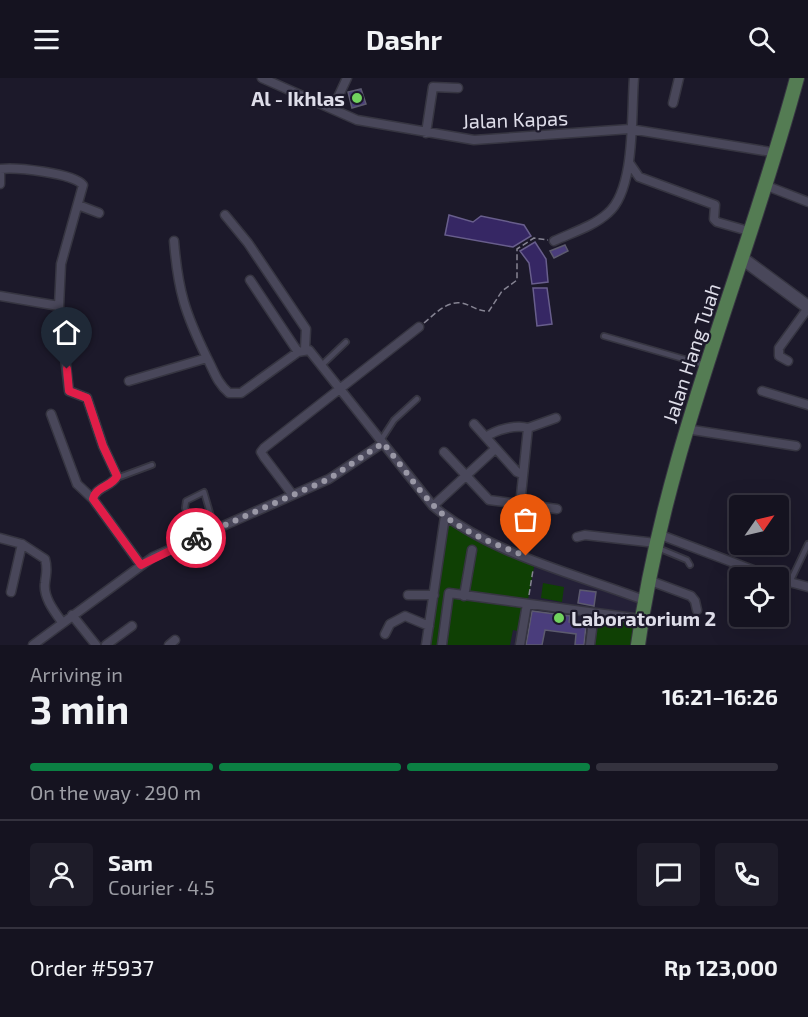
<!DOCTYPE html>
<html lang="en">
<head>
<meta charset="utf-8">
<style>
  :root { --surface:#151320; --page:#1e1c29; --text:#f1f3f6; --muted:#9d9ea5; --line:#34323e; --accent:#0b8043 }
  body { margin:0; font-family:"Exo 2",sans-serif; background:var(--page); color:var(--text); height:100vh; display:flex; flex-direction:column; font-size:22px; white-space:nowrap }
  * { box-sizing:border-box; margin:0 }
  p { font-size:20px; color:var(--muted) }
  .icon { flex:none; width:33px; height:33px; fill:none; stroke:currentColor; stroke-width:2; stroke-linecap:round; stroke-linejoin:round }
  .map { position:relative; height:567px; overflow:hidden }
  .panel { display:flex; flex-direction:column; background:var(--surface); flex:1 }
  .panel>* { flex:none }
  .needle { width:39px; rotate:56deg }
  .controls { position:absolute; left:729px; top:417px; display:grid; gap:12px }
  .controls a { display:grid; place-items:center; width:60px; height:60px; border-radius:6px; background:var(--surface); box-shadow:0 6px 24px #0002,0 0 0 2px var(--line); font-size:30px }
  .pin { position:absolute; display:grid; place-items:center; width:51px; height:51px; color:#fff; margin:-62px -26px; border-radius:50% 50% 50% 0; rotate:-45deg; box-shadow:0 0 6px #0007 }
  .pin .icon { rotate:45deg }
  .courier { position:absolute; display:grid; place-items:center; width:60px; height:60px; margin:-30px; border:4px solid #e11d48; border-radius:50%; background:#fff; color:#222; box-shadow:0 2px 8px #0007 }
  .head em { font-style:normal; font-weight:700 }
  .head div { display:flex; flex-direction:column-reverse }
  .head { display:flex; align-items:center; justify-content:space-between; height:102px; padding:0 30px }
  h1 { font-size:39px; font-weight:700; line-height:45px }
  .bar { display:grid; grid-template-columns:repeat(4,1fr); gap:9px 6px; align-content:center; height:72px; padding:0 30px }
  .bar i { height:8px; border-radius:4px; background:var(--line) }
  .bar .active { background:var(--accent) }
  .bar p { grid-column:span 4 }
  .line { display:flex; align-items:center; gap:15px; padding:0 30px; border-top:2px solid var(--line) }
  .line div { flex:1 }
  .round { display:grid; place-items:center; flex:none; width:63px; height:63px; border-radius:6px; background:var(--page) }
  header { display:flex; justify-content:space-between; align-items:center; height:78px; padding:0 30px; background:var(--surface); font-size:27px; font-weight:700 }
  .map>svg:first-child { display:block }
  .built { fill:#242037 }
  .green { fill:#0f4004 }
  .water { fill:#362764; stroke:#685e8c; stroke-width:1.5 }
  .building { fill:#4a3d7c; stroke:#5c5a6e; stroke-width:1.5 }
  .lines { fill:none; stroke-linecap:round; stroke-linejoin:round }
  .lane-casing { stroke:#363541; stroke-width:8 }
  .street-casing { stroke:#363541; stroke-width:11 }
  .secondary-casing { stroke:#363541; stroke-width:15 }
  .primary-casing { stroke:#363541; stroke-width:16 }
  .path { stroke:#868493; stroke-width:1.5; stroke-dasharray:6 3; stroke-linecap:butt }
  .lane { stroke:#49475a; stroke-width:4.5 }
  .street { stroke:#49475a; stroke-width:8 }
  .secondary { stroke:#49475a; stroke-width:12 }
  .primary { stroke:#547c53; stroke-width:14 }
  .done { stroke:#9a98a6; stroke-width:6; stroke-dasharray:0 10.8 }
  .route { stroke:#e11d48; stroke-width:8 }
  .poi-dot { fill:#71d25e; stroke:#1c192a; stroke-width:2 }
  .labels { text-anchor:middle; dominant-baseline:central; stroke-width:4.5; stroke-linejoin:round; paint-order:stroke }
  .poi-label { font-size:20px; font-weight:bold; fill:#dedde9; stroke:#1c192a; text-anchor:end }
  .street-label { font-size:20px; fill:#dedde9; stroke:#1c192a }
</style>
</head>
<body>
<header><svg class="icon" aria-label="menu" viewBox="0 0 24 24"><path d="M4 6h16M4 12h16M4 18h16"/></svg>Dashr<svg class="icon" aria-label="search" viewBox="0 0 24 24"><circle cx="10" cy="10" r="6"/><path d="M15 15l6 6"/></svg></header>
<div class="map">
<svg width="808" height="567" viewBox="0 0 808 567">
  <rect width="100%" height="100%" fill="#1c192a"/>
  <path class="built" d="M486,465L642,523L635,567H429Z"/>
  <path class="green" d="M446,441L535,484L522,554L513,552L510,567H429Z
    M543,505L564,509L562,524L541,520Z
    M594,536L639,540L635,567H590Z"/>
  <path class="water" d="M449,137L473,144L481,138L524,147L531,158L513,169L445,157Z
    M535,164L546,181L548,204L532,206L529,185L520,173Z
    M533,210H547L552,246L537,248Z"/>
  <path class="building" d="M361,11L366,26L352,30L348,14Z
    M565,167L568,173L554,180L550,173Z
    M580,512L596,514L594,528L578,525Z
    M532,533L570,538L569,544L586,547L584,567H575L576,556L545,552L542,567H526Z"/>
  <g class="lines">
    <g class="lane-casing">
      <path id="lane" d="M604,258L705,287
        M323,286L346,264
        M381,362L394,342L417,321
        M117,400L152,387
        M211,444L198,448L193,445L185,430L186,423L204,414L215,452
        M658,470L687,482L690,487
        M790,504L808,466"/>
    </g>
    <g class="street-casing">
      <path id="street" d="M262,0L357,42L474,62L630,51L777,75
        M673,25L679,0
        M333,30L347,0
        M426,55L433,9L458,10
        M630,86L639,99L715,127L714,141L717,144L752,154
        M0,91C16,89 73,95 83,107L61,186L59,228L69,313L87,320L103,368L117,398C112,409 96,408 93,421
        M0,91V106
        M767,108L808,124
        M78,127L99,135
        M225,137L248,165L306,251L305,271
        M174,163C178,213 185,235 207,280C214,293 217,305 229,315H241L298,274L309,272L433,428C490,476 576,496 644,522
        M554,163C571,155 594,148 608,135C636,111 631,35 634,0
        M250,202L298,274
        M0,218L59,228
        M788,283L779,278V270L808,230
        M129,303L207,280
        M762,313L808,327
        M51,336L77,406L93,421L141,487
        M474,346L517,394L522,396
        M686,351L796,368
        M486,359C495,352 517,346 528,350L556,340
        M444,374L489,422L557,431
        M292,416L264,379L261,374L264,370L419,249
        M520,427L528,350
        M433,428L495,371
        M658,456L774,500
        M577,459L585,457L656,465
        M0,460L22,466L45,481C48,491 46,495 45,505C43,519 54,533 62,544
        M778,501L808,509
        M648,502L691,518L695,523L697,532
        M11,514L22,466
        M408,517H434
        M464,518L472,472
        M72,537L96,567
        M385,556L390,546L405,538L429,548
        M33,567L153,479L329,401L383,365
        M106,567L132,548
        M169,567L175,562
        M426,567L445,438
        M442,567L449,515L641,541
        M520,567L527,526
        M590,567L594,536"/>
    </g>
    <g class="secondary-casing">
      <path id="secondary" d="M743,181L808,229"/>
    </g>
    <g class="primary-casing">
      <path id="primary" d="M638,567C665,371 746,190 797,0"/>
    </g>
    <path class="path" d="M424,245C435,236 446,223 461,225C472,227 478,234 489,233L502,213L517,202V171L534,160L548,162
      M529,517L533,492"/>
    <use href="#lane" class="lane"/>
    <use href="#street" class="street"/>
    <use href="#secondary" class="secondary"/>
    <use href="#primary" class="primary"/>
  </g>
  <g class="lines">
    <path class="done" d="M196,460L329,401L383,365C400,385 415,408 433,427C456,452 494,466 526,478"/>
    <path class="route" d="M67,291L69,313L87,320L103,368L117,398C112,409 96,408 93,421L141,487L196,460"/>
  </g>
  <g class="poi-dot">
    <circle cx="357" cy="20" r="6"/>
    <circle cx="559" cy="540" r="6"/>
  </g>
  <g class="labels">
    <g class="poi-label">
      <text x="345" y="20">Al - Ikhlas</text>
      <text x="571" y="540" text-anchor="start">Laboratorium 2</text>
    </g>
    <g class="street-label">
      <text transform="translate(515 41) rotate(-2)">Jalan Kapas</text>
      <text transform="translate(691 275) rotate(-72)">Jalan Hang Tuah</text>
    </g>
  </g>
</svg>
<div class="controls">
<a><svg class="needle" viewBox="-14 -14 28 28"><path d="M0-13l5 13h-10z" fill="#e53935"/><path d="M0 13l5-13h-10z" fill="#9d9ea5"/></svg></a>
<a><svg class="icon" aria-label="locate" viewBox="0 0 24 24"><circle cx="12" cy="12" r="6"/><path d="M12 2v4M12 18v4M2 12h4M18 12h4"/></svg></a>
</div>
<div class="pin" style="left:526px;top:478px;background:#ea580c"><svg class="icon" aria-label="bag" viewBox="0 0 24 24"><path d="M5 8h14l-1 12H6zM9 8a3 3 0 0 1 6 0"/></svg></div>
<div class="pin" style="left:67px;top:291px;background:#1f2937"><svg class="icon" aria-label="home" viewBox="0 0 24 24"><path d="M3 11l9-7 9 7M6 9v11h12V9"/></svg></div>
<div class="courier" style="left:196px;top:460px"><svg class="icon" aria-label="bike" viewBox="0 0 24 24"><circle cx="6" cy="16" r="4"/><circle cx="18" cy="16" r="4"/><path d="M6 16l4-8h5l3 8M10 8l3 8H6M13 5h3"/></svg></div>
</div>
<section class="panel">
<div class="head"><div><h1>3 min</h1><p>Arriving in</p></div><em>16:21–16:26</em></div>
<div class="bar"><i class="active"></i><i class="active"></i><i class="active"></i><i></i><p>On the way · 290 m</p></div>
<div class="line" style="height:108px"><a class="round"><svg class="icon" aria-label="person" viewBox="0 0 24 24"><circle cx="12" cy="8" r="4"/><path d="M4 21q1-7 8-7t8 7"/></svg></a><div><b>Sam</b><p>Courier · 4.5</p></div><a class="round"><svg class="icon" aria-label="chat" viewBox="0 0 24 24"><path d="M4 5h16v11H9l-5 4z"/></svg></a><a class="round"><svg class="icon" aria-label="phone" viewBox="0 0 24 24"><path d="M5 4h4l2 5-3 2q2 4 5 5l2-3 5 2v4C11 20 4 13 5 4z"/></svg></a></div>
<div class="line" style="height:78px"><div>Order #5937</div><b>Rp 123,000</b></div>
</section>
</body>
</html>
